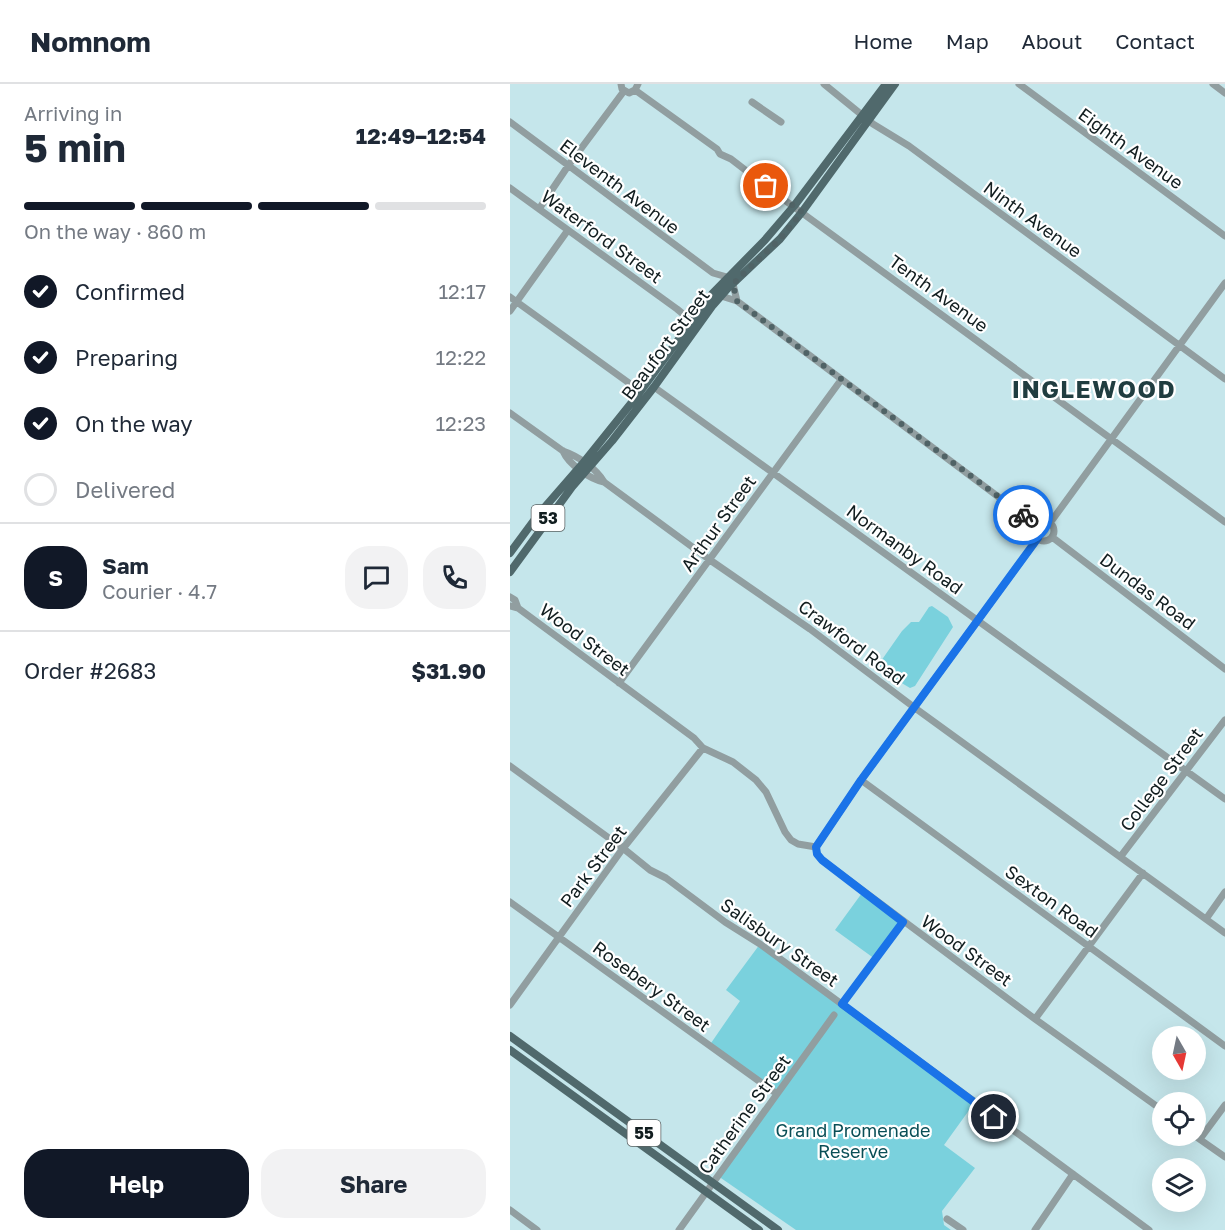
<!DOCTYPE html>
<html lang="en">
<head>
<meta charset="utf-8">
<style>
  :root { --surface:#fff; --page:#f2f2f3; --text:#1f2937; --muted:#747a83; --line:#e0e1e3; --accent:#111827 }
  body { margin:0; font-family:"Golos Text",sans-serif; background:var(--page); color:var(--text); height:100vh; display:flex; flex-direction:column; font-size:22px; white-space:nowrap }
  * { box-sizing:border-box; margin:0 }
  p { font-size:20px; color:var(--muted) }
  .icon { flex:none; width:33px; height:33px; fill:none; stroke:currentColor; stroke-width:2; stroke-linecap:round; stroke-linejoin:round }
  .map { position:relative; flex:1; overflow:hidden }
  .sheet { display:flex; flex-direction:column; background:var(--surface); width:510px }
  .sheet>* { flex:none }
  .needle { width:39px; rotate:171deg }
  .controls { position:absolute; left:642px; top:942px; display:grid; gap:12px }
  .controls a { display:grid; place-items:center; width:54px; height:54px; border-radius:50%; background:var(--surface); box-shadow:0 6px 24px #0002; font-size:30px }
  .pin { position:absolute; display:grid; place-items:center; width:51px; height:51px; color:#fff; margin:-26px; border:3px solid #fff; border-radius:50%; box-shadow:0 2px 6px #0007 }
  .courier { position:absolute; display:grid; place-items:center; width:60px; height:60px; margin:-30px; border:4px solid #1a73e8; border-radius:50%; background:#fff; color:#222; box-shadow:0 2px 8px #0007 }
  .overview em { font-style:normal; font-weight:700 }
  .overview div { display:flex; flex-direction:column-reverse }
  .overview { display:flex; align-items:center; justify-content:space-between; height:102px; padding:0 24px }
  h1 { font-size:39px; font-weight:700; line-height:45px }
  .bar { display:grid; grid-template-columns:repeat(4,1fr); gap:9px 6px; align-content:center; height:72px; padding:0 24px }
  .bar i { height:8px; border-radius:4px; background:var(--line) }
  .bar .active { background:var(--accent) }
  .bar p { grid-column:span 4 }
  .line { display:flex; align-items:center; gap:15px; padding:0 24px; border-top:2px solid var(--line) }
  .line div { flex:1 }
  .round { display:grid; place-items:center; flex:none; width:63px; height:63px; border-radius:24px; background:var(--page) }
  ol { padding:0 24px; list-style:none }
  li { display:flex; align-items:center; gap:18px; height:66px }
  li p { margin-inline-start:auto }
  li .icon { padding:6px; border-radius:50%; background:var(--accent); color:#fff; stroke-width:4 }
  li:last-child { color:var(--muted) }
  li i { width:33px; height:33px; border:3px solid var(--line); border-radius:50% }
  .button { display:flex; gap:12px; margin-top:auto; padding:12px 24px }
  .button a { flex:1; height:69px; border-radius:24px; background:var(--accent); color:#fff; font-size:24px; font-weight:700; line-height:69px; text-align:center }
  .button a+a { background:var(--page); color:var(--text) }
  header { display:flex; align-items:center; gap:36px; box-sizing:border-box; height:84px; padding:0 30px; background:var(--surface); border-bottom:2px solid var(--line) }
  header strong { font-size:28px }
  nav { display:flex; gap:33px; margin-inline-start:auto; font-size:21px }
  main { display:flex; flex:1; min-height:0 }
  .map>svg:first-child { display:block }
  .green { fill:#7ad1dd }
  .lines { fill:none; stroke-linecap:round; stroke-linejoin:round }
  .minor { stroke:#919ea0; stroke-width:7 }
  .major { stroke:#50696c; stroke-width:8 }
  .done { stroke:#506366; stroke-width:6; stroke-dasharray:0 10.8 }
  .route { stroke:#1a73e8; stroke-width:8 }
  .labels { text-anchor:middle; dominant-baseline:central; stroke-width:4.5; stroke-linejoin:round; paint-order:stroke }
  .shield { fill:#fff; stroke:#586162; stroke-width:1.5 }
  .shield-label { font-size:16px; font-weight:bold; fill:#111d1f }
  .street-label { font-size:18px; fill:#111d1f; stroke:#fff }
  .park-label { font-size:18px; fill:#094e56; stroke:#fff }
  .district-label { font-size:24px; font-weight:bold; letter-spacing:1.5px; fill:#203d40; stroke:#fff }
</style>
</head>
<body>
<header>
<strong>Nomnom</strong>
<nav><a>Home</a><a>Map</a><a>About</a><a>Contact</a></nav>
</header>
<main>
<section class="sheet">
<div class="overview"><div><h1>5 min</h1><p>Arriving in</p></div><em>12:49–12:54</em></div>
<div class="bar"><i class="active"></i><i class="active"></i><i class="active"></i><i></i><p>On the way · 860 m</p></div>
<ol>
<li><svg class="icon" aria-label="check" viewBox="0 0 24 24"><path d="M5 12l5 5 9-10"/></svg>Confirmed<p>12:17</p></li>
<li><svg class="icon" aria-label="check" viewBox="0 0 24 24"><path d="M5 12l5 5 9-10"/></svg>Preparing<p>12:22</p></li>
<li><svg class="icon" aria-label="check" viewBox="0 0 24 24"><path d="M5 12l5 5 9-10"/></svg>On the way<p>12:23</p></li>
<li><i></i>Delivered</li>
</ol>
<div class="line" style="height:108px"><b class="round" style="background:var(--accent);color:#fff">S</b><div><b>Sam</b><p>Courier · 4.7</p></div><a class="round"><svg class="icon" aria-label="chat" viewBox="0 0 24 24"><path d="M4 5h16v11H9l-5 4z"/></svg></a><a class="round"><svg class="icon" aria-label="phone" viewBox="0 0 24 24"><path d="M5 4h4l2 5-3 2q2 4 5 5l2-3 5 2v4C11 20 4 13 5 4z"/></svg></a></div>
<div class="line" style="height:78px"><div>Order #2683</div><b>$31.90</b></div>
<div class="button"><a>Help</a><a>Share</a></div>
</section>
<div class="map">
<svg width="715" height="1146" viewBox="0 0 715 1146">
  <rect width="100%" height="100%" fill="#c5e6eb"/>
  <path class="green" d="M422,522L438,533L443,543L405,602L400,604L375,589L370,583L371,577L392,547L401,538H409L419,523Z
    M352,809L393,838L365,875L325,846Z
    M250,860L465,1018L434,1061L465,1084L432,1127L434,1141L441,1146H286L208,1092L267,1010L199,962L230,917L216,906Z"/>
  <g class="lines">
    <path class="minor" d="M111,0L112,5L119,9L125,6L128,0
      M314,0L363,40L399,62L715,295
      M509,0L715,152
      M703,0L715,9
      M125,6L207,65L210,70L221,75L269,112L715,438
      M242,18L271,38
      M0,38L203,189L217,193
      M0,104L167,225L184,239
      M29,125L58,82L114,7
      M223,200L227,217
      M211,212L227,217L526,441
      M0,213L119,299L127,312
      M0,227L58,146
      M144,303L715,715
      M0,329L53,367C68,372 87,385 94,398L200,476L300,545L405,624L715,849
      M53,367C59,381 80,395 94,398
      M524 447a10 10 0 1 1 20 0a10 10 0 1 1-20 0Z
      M540,439L715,199
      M542,453L715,585
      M0,513L5,516L8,524
      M0,522L8,524L184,654L193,664L223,678L246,696L256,708L275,748L281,756L288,760L306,763
      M109,599L331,296
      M0,682L114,765L140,786L156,794L215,838L250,860L639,1146
      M351,696L715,962
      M306,763L307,770L312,776L525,935L652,1026
      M306,763L351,696L528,454
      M611,772L715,636
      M0,818L267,1010
      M696,835L715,808
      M332,920L393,838
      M0,921L111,767L193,664
      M525,935L633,789
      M685,1052L715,1073
      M690,1055L715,1021
      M0,1126L27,1146
      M437,1135L453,1146
      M169,1146L324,931
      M525,1146L563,1090"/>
    <path class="major" d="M0,469L28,431L74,378L127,312L202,210L255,156L284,122L376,0
      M0,488L62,403L102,357L144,303L203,221L217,205L270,155L292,128L385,0
      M0,952L268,1146
      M0,966L249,1146"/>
  </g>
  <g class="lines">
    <path class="done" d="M256,102L292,128L270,155L223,200L227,217L513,431"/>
    <path class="route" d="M484,1033L332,920L393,838L312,776L307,770L306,763L351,696L528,454L525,448L526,441L513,431"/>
  </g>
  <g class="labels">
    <g class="shield">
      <rect x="21.5" y="421" width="33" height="26" rx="4.5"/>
      <rect x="117.5" y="1036" width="33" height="26" rx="4.5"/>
    </g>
    <g class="shield-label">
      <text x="38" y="434">53</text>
      <text x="134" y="1049">55</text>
    </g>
    <g class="street-label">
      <text transform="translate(621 64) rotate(36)">Eighth Avenue</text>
      <text transform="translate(110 102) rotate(37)">Eleventh Avenue</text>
      <text transform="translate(523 135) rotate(36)">Ninth Avenue</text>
      <text transform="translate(92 152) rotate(36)">Waterford Street</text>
      <text transform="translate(429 209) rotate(36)">Tenth Avenue</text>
      <text transform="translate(155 260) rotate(-53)">Beaufort Street</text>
      <text transform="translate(208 439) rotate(-54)">Arthur Street</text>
      <text transform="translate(395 465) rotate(36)">Normanby Road</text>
      <text transform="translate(638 507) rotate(37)">Dundas Road</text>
      <text transform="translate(75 555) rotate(37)">Wood Street</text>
      <text transform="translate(342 558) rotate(37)">Crawford Road</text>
      <text transform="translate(651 695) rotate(-53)">College Street</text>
      <text transform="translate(83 782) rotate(-53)">Park Street</text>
      <text transform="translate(542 817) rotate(36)">Sexton Road</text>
      <text transform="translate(270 858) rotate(35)">Salisbury Street</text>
      <text transform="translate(457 866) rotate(36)">Wood Street</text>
      <text transform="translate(142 902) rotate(36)">Rosebery Street</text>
      <text transform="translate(234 1030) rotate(-54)">Catherine Street</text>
    </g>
    <g class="park-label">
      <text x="343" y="1046">Grand Promenade<tspan x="343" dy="21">Reserve</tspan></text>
    </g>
    <g class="district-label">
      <text x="584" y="304">INGLEWOOD</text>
    </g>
  </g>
</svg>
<div class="controls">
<a><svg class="needle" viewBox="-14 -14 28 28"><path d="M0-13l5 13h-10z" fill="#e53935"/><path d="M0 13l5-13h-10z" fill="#747a83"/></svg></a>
<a><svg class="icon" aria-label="locate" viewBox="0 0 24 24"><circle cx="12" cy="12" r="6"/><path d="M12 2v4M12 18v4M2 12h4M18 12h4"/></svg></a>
<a><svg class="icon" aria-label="layers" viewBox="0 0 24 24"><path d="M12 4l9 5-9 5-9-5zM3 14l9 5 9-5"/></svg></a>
</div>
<div class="pin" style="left:256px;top:102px;background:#ea580c"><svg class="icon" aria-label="bag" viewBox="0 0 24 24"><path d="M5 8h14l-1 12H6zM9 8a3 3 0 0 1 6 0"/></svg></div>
<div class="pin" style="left:484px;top:1033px;background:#1f2937"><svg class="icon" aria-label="home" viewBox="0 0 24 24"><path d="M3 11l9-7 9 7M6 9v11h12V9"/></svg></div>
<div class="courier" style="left:513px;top:431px"><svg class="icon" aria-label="bike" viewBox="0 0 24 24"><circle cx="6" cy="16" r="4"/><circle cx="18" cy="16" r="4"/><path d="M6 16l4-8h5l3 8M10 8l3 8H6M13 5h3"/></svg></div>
</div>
</main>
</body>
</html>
